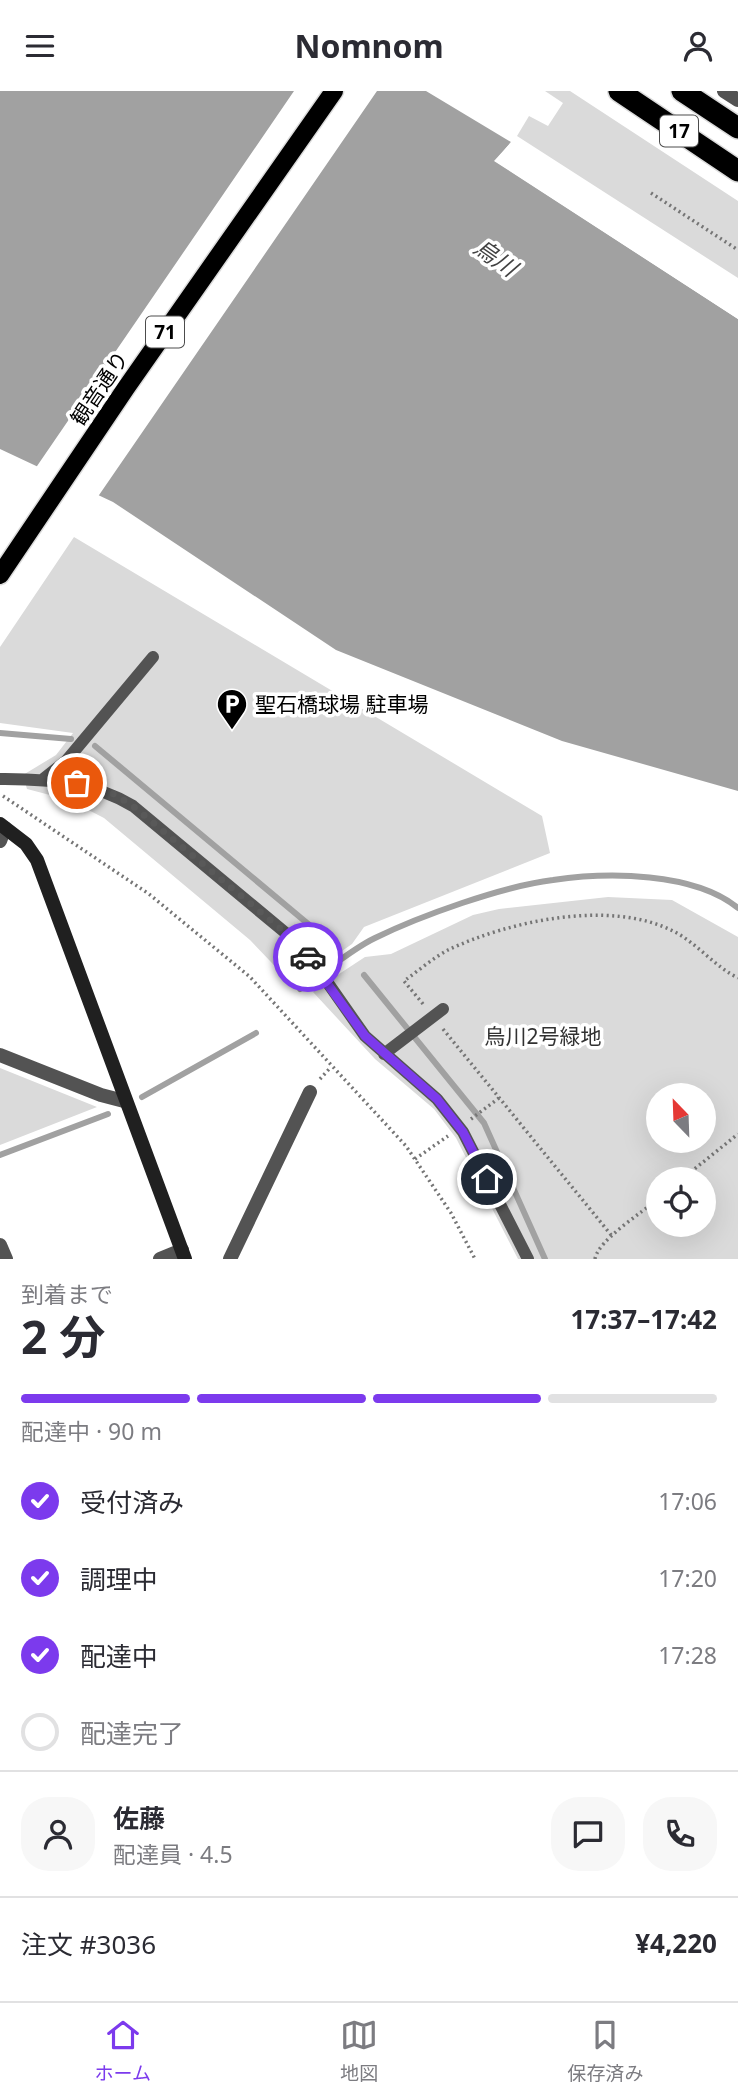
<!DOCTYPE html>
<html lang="ja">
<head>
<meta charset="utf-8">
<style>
  :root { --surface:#fff; --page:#f7f7f7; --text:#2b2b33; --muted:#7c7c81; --line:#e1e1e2; --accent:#7c3aed }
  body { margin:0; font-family:"Noto Sans","Noto Sans JP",sans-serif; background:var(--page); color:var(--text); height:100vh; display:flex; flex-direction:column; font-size:26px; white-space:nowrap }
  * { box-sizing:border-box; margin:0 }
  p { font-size:23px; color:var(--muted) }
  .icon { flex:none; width:38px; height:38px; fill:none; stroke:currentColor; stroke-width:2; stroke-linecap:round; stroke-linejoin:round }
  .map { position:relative; height:1168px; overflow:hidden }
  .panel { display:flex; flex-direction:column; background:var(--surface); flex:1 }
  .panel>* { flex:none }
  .needle { width:46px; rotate:337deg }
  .controls { position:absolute; left:646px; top:992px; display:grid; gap:14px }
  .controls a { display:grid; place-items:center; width:70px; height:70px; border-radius:50%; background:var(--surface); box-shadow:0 7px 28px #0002; font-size:35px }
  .pin { position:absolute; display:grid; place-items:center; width:60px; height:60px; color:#fff; margin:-30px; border:4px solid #fff; border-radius:50%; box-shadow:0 2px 7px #0007 }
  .courier { position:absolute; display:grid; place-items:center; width:70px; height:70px; margin:-35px; border:5px solid #7c3aed; border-radius:50%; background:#fff; color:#222; box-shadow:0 2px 9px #0007 }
  .headline em { font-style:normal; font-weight:700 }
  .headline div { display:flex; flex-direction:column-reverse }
  .headline { display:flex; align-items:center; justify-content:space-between; height:119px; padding:0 21px }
  h1 { font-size:46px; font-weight:700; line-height:52px }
  .bar { display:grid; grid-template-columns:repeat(4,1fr); gap:10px 7px; align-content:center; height:84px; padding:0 21px }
  .bar i { height:9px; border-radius:5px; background:var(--line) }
  .bar .on { background:var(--accent) }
  .bar p { grid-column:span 4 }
  .line { display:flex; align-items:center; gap:18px; padding:0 21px; border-top:2px solid var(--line) }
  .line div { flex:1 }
  .round { display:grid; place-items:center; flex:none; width:74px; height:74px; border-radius:28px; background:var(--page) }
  ol { padding:0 21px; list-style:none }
  li { display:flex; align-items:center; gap:21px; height:77px }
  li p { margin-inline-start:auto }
  li .icon { padding:7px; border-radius:50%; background:var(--accent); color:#fff; stroke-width:4 }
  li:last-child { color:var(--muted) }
  li i { width:38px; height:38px; border:4px solid var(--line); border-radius:50% }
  header { display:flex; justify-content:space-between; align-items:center; height:91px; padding:0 21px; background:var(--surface); font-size:32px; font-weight:700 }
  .tab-bar { display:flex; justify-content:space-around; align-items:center; height:98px; border-top:2px solid var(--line); background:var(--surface); font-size:19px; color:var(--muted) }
  .tab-bar a { display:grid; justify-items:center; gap:4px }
  .tab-bar .on { color:var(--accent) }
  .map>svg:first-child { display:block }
  .green { fill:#dadada; fill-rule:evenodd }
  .water { fill:#a1a1a1 }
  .pier { fill:#fff }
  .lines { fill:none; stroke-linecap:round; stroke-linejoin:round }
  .stream { stroke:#a1a1a1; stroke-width:6 }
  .primary-casing { stroke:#dbdbdb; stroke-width:21 }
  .highway-casing { stroke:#dbdbdb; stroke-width:24 }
  .path { stroke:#757575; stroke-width:3.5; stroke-dasharray:2 3.5; stroke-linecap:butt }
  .lane { stroke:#535353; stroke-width:12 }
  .street { stroke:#535353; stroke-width:14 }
  .secondary { stroke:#202020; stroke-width:14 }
  .primary { stroke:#000; stroke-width:18 }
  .highway { stroke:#000; stroke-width:21 }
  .done { stroke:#595959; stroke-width:7; stroke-dasharray:0 12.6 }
  .route { stroke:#7c3aed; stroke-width:9 }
  .labels { text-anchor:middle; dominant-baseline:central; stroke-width:7; stroke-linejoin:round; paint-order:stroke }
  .shield { fill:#fff; stroke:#4c4c4c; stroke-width:2 }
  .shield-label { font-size:19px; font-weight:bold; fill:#000 }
  .street-label { font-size:21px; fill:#000; stroke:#fff }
  .poi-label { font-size:21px; fill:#000; stroke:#fff; text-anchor:start }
  .park-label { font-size:21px; fill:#313131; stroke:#fff }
  .water-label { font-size:23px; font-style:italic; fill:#424242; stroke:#fff }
</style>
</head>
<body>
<header><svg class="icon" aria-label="menu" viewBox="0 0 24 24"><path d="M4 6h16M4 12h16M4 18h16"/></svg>Nomnom<svg class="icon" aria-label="person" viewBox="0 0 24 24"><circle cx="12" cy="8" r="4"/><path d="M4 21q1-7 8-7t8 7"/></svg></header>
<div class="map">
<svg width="738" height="1168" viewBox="0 0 738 1168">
  <rect width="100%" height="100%" fill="#fff"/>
  <path class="green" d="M545,0H570L738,110V187L517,45L529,25L548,35L563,12Z
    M74,446L542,725L550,762L364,836L352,853L326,871L336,885L365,866L391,863L473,824L499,818L608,806L672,809L738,846V1168H518L456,1047L434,1018L375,968L313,901L318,896L311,883L292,893L250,849L104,727L69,709L27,698L23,684L56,664L73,642L0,632V556ZM658,1004H704V1050H658ZM658,1088H704V1134H658Z
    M0,977L97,1016L0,1054Z"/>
  <path class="water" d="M0,0H426L511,51L495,70L738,228V700L562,650L336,559L113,411L0,358Z"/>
  <path class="pier" d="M294,0H377L97,407L35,378Z
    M514,48V53L500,69L738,224V228L494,70Z"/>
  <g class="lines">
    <path class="stream" d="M0,642L71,648
      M95,655L325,847
      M364,884L484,1032L545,1168
      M300,898C325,882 348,860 375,847C420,825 503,795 553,789C608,781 694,781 738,817
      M142,1006L256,942
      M0,1064L108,1023"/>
    <g class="primary-casing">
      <path id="primary" d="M0,484L126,297L334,0"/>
    </g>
    <g class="highway-casing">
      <path id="highway" d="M619,0L738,80
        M682,0L738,37"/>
    </g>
    <path class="path" d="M651,102L738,159
      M3,705L149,803L250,886L406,1055L451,1122L475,1168
      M423,913L404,890C418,880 433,867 448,859C509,830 610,808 673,840C697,852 714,875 738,887
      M443,938L612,1145
      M320,988L331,976
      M471,1028L499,1007
      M415,1068L448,1045
      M682,1088L738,1043
      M595,1168C598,1149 643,1121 658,1108"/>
    <path class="lane" d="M0,688C48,689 90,689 133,715L293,848L316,875L365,945L437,1008L463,1041L528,1168
      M42,689L66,670L153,566
      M384,963L443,918"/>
    <path class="street" d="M724,0L738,9
      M0,750L5,737
      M0,964L101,1004L124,1010
      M0,1154L6,1168
      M160,1168L182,1159
      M230,1168L310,1001"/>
    <path class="secondary" d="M0,733L26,753L37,769L185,1168"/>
    <use href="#primary" class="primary"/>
    <use href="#highway" class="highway"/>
  </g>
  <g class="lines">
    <path class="done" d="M77,692L112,702L133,715L293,848L308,866"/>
    <path class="route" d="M308,866L365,945L437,1008L463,1041L487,1088"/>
  </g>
  <defs>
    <g id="parking-pin" transform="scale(1.575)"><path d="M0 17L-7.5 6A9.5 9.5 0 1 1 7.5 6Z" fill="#000" stroke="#fff"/><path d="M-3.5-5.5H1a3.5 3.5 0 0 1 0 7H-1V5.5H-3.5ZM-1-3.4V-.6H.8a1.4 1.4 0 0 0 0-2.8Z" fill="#fff"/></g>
  </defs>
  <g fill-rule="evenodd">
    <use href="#parking-pin" x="232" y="613"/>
  </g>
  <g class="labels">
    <g class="shield">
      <rect x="660" y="24.5" width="38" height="31" rx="5"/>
      <rect x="146" y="225.5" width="38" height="31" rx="5"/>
    </g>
    <g class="shield-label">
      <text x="679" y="40">17</text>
      <text x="165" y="241">71</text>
    </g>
    <g class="street-label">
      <text transform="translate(99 297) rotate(-56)">観音通り</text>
    </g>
    <g class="poi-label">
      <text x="255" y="613">聖石橋球場 駐車場</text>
    </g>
    <g class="park-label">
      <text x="543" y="945">烏川2号緑地</text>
    </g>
    <g class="water-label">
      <text transform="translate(496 166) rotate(35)">烏川</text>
    </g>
  </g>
</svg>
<div class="controls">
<a><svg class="needle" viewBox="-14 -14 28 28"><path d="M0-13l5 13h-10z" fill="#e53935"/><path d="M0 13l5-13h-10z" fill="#7c7c81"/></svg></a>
<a><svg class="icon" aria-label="locate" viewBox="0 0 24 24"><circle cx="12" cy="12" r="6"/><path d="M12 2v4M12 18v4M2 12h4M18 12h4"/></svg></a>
</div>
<div class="pin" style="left:77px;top:692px;background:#ea580c"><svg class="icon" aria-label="bag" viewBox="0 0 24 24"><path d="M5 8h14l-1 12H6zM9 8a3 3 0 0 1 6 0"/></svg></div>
<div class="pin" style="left:487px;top:1088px;background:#1f2937"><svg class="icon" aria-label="home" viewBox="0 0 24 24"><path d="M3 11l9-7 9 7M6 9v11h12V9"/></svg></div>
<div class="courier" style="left:308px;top:866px"><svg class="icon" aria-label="car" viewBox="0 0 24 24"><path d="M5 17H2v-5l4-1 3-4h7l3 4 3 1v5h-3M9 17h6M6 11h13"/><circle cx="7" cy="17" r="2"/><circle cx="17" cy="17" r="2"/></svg></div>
</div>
<section class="panel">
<div class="headline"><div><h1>2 分</h1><p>到着まで</p></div><em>17:37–17:42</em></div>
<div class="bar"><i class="on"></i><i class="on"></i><i class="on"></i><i></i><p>配達中 · 90 m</p></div>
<ol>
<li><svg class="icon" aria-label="check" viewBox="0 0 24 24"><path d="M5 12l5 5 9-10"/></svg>受付済み<p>17:06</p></li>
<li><svg class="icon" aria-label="check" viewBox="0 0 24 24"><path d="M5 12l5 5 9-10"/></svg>調理中<p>17:20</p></li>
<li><svg class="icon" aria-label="check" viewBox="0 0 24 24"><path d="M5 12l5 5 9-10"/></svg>配達中<p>17:28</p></li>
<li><i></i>配達完了</li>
</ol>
<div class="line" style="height:126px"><a class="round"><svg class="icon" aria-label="person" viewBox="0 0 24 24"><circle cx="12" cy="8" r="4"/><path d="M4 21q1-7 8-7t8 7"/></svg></a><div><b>佐藤</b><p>配達員 · 4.5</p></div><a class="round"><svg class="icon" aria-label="chat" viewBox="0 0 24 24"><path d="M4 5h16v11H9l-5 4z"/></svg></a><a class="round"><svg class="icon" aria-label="phone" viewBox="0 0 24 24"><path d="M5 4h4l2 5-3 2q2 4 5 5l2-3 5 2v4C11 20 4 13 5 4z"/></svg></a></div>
<div class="line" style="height:91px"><div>注文 #3036</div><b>¥4,220</b></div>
</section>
<nav class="tab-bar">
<a class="on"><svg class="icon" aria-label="home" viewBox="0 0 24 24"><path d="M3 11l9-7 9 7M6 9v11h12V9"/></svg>ホーム</a>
<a><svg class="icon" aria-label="map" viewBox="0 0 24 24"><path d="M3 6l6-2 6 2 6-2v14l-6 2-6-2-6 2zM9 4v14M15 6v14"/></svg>地図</a>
<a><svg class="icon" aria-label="saved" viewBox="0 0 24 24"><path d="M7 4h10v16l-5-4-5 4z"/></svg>保存済み</a>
</nav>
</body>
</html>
